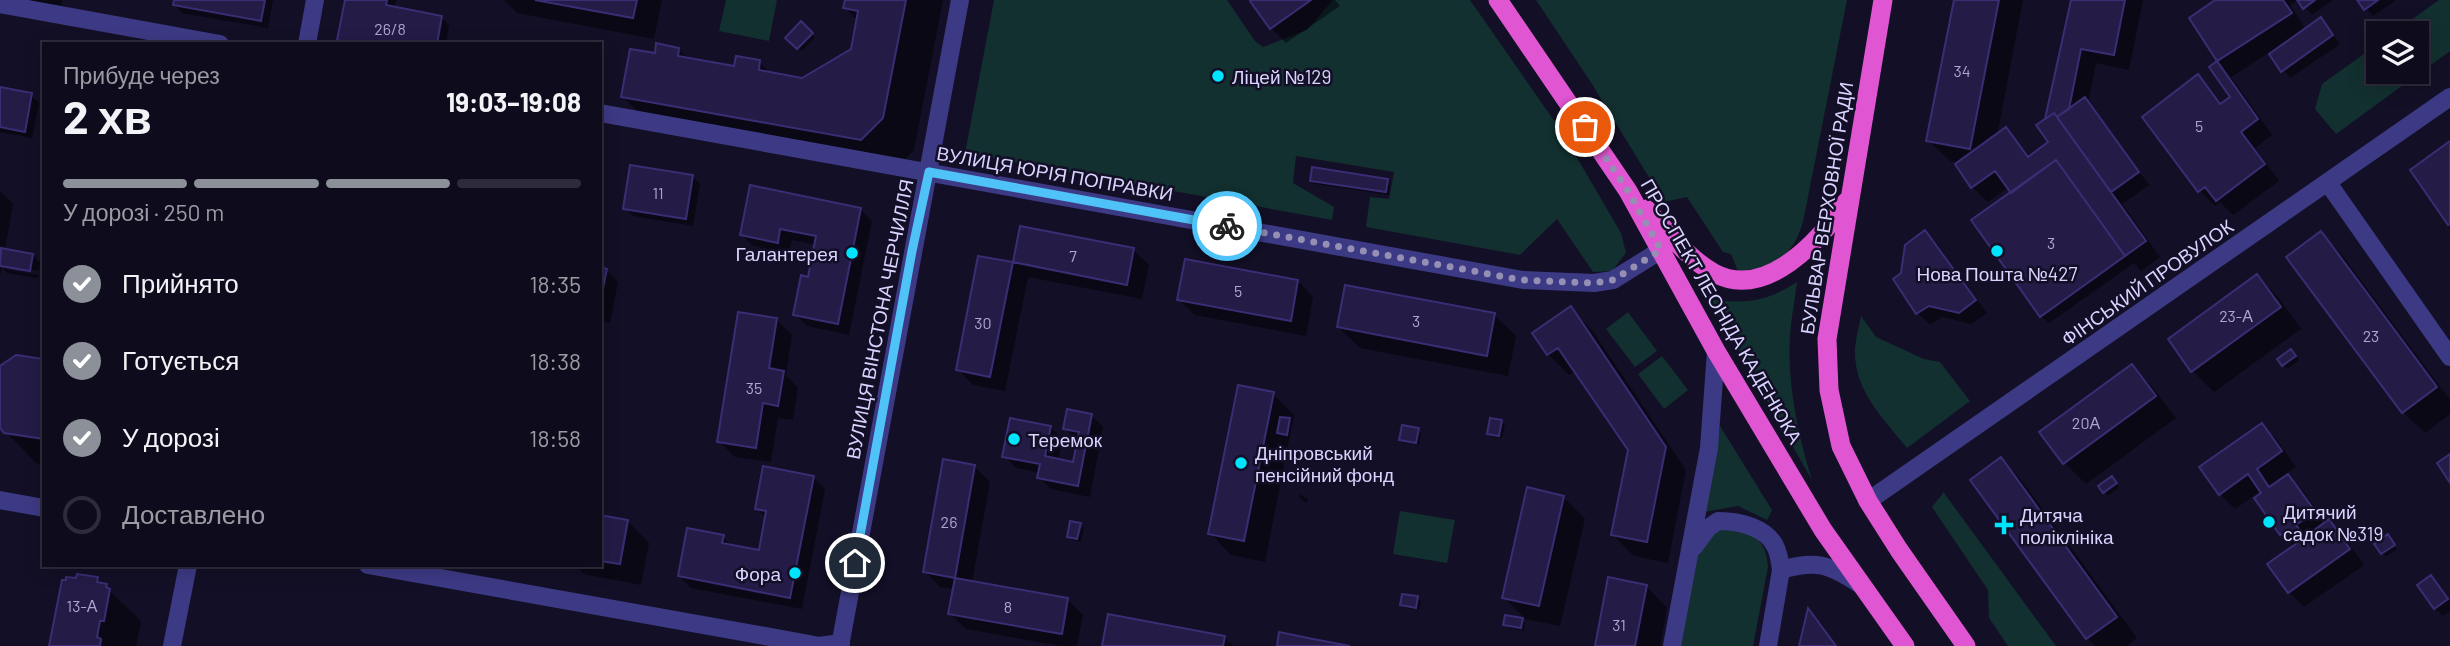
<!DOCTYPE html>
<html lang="uk">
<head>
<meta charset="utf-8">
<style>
  :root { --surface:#0e0b1c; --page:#171425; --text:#f1f3f6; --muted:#9b9ba3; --line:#2e2b3b; --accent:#8c9099 }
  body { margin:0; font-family:Barlow,sans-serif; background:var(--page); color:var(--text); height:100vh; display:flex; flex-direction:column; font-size:26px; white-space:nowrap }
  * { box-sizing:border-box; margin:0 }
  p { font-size:23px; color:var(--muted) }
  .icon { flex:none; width:38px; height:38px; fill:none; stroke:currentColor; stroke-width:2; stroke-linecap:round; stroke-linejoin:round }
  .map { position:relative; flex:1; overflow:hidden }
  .drawer { position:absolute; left:42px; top:42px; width:560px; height:525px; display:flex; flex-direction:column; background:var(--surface); border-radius:0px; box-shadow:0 4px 18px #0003,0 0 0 2px var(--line) }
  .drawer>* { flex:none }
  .fabs { position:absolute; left:2366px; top:21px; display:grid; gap:14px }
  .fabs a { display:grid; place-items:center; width:63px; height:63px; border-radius:0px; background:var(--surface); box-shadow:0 4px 18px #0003,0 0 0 2px var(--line); font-size:35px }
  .pin { position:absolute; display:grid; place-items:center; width:60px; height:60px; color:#fff; margin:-30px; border:4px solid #fff; border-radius:50%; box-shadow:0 2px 7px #0007 }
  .courier { position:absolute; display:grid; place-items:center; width:70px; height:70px; margin:-35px; border:5px solid #4fc3f7; border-radius:50%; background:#fff; color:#222; box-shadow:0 2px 9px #0007 }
  .overview em { font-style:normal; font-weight:700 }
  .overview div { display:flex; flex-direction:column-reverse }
  .overview { display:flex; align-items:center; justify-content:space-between; height:119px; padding:0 21px }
  h1 { font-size:46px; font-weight:700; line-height:52px }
  .bar { display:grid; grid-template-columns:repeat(4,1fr); gap:10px 7px; align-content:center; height:84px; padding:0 21px }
  .bar i { height:9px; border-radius:5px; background:var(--line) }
  .bar .on { background:var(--accent) }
  .bar p { grid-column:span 4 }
  ol { padding:0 21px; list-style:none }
  li { display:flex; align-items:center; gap:21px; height:77px }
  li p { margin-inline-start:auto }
  li .icon { padding:7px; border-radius:50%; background:var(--accent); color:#fff; stroke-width:4 }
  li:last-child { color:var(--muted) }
  li i { width:38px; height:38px; border:4px solid var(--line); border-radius:50% }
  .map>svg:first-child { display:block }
  .green { fill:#12302f }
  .shadow { fill:#0007 }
  .building { fill:#241b47; stroke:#3b2d73; stroke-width:2 }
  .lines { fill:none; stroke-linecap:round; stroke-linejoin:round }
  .minor { stroke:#3d3a85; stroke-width:18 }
  .tertiary { stroke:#3d3a85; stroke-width:18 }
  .trunk { stroke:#e055d1; stroke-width:19 }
  .done { stroke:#948fb3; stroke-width:7; stroke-dasharray:0 12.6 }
  .route { stroke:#4fc3f7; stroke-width:9 }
  .poi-dot { fill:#00e5ff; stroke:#130f26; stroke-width:2.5 }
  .labels { text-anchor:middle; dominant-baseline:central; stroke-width:5; stroke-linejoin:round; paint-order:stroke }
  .number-label { font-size:16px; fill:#aca6d1 }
  .poi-label { font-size:19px; fill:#d9d4ff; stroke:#130f26; text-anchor:start }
  .street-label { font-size:19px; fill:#d9d4ff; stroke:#130f26 }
</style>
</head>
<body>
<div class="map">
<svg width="2450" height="646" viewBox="0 0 2450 646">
  <rect width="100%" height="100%" fill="#130f26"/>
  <path class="green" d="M726,0H777L769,41L719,31Z
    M994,0H1227L1255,41L1263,47L1307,30L1333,0H1470L1562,132L1621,233L1626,253L1612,271L1593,272L1557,219L1520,255L1366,227L1370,197L1389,199L1394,172L1296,156L1293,183L1334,207L1332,220L965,153Z
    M1536,0H1847L1803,222C1793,257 1773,268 1738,271L1731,254L1723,252L1687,197L1664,202L1592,84Z
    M2439,0H2450V51L2336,134L2315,109L2322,84L2378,44V72H2417V33H2393Z
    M1797,282C1795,300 1791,318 1790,336C1787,383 1798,435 1812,480L1709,299C1745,304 1766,302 1797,282Z
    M1628,312L1657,351L1635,367L1606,329Z
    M1861,316L1876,337L1924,359L1940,362L1970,401L1907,448C1883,418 1853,390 1855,348C1856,337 1859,326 1861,316Z
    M1662,356L1688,390L1664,409L1638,374Z
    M1720,426L1772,510L1767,520L1738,506L1704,512Z
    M1944,492V493L2056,646H2008L1989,618L1988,590L1932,507Z
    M1400,511L1455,520L1447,563L1393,554Z
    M1730,528C1755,535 1766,539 1768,567L1753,646H1679L1700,545L1719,530Z"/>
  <path class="shadow" d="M22,0H62L61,6Z
    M175,0H273L268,28L182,13L175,5Z
    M347,0H396L394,9L441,17L449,25L446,44H343L339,40Z
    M504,0H662L654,39L517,13Z
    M846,0H943L914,150L893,171L654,128L623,97L656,55L678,49L689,59L736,68L759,62L772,74L803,80L852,50L858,21L845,8Z
    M1255,0H1335L1340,6L1286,43L1271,28Z
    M1955,0H2023L1997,136L2006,129L2030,157L2051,143L2047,120L2072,0H2143L2129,70L2096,63L2088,103L2149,185L2122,204L2160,257L2141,271L2134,263L2049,323L2041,316L2013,193L2009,187L1988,202L1972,187L1959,163L1950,161L1928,140Z
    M2219,0H2298L2290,5L2306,30L2321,20L2340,44L2290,78L2270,52L2231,77L2272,135L2255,148L2279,181L2233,215L2220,202L2215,206L2199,190L2198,77L2222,104L2233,97L2212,68L2220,62L2191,18Z
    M2299,0H2333L2312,15Z
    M2359,0H2396L2373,16Z
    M801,24L815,37L802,51L788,38Z
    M0,89L31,95L39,103L32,138L0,132Z
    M692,176L700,184L693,226L633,216L625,208Z
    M1312,180H1387L1390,184L1389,195L1315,184Z
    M0,191L13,204L5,250L33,255L40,263L39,271L6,265V269L38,275V278L7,273L2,267L0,277Z
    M860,209L872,221L849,335L807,326L795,314L810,279L816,245L792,240L789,253L753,246L741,234Z
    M1021,228L1133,250L1149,265L1142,299L1028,277L1005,391L973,385L958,369L980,258L1014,264Z
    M1925,232L1937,244L1987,313L1971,324L1942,317L1930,325L1918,313L1895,280L1903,274Z
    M2321,234L2342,255L2450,400V414L2425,433L2403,412Z
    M600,269L606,270L618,282L610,323L600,321Z
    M2257,276L2278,297L2301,329L2214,392L2193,371L2170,340Z
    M1298,281L1313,297L1306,336L1195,315L1179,300Z
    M1570,309L1592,330L1686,470L1668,563L1634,556L1613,535L1630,450L1576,371L1569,375L1548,354Z
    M1494,315L1516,336L1508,376L1360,348L1338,327Z
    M777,320L792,335L786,375L798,388L793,420L778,418L771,462L735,457L719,441Z
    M2294,354L2299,360L2287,369L2279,359Z
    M44,361V465L37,464L0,426V368Z
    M2132,366L2153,388L2176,418L2086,484L2065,463L2042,432Z
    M1273,394L1294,415L1265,562L1231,555L1210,533Z
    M1091,415L1103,427L1090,497L1051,489L1039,477L1040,473L1016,468L1004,456L1051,427L1062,439L1058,461L1075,464L1079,441L1065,429Z
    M1501,422L1505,425L1502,438L1492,437L1489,433Z
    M2261,425L2277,440L2296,467L2286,474L2303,491L2326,523L2329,521L2344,537L2364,565L2304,607L2289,592L2294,547L2281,534L2262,490L2235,509L2220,494Z
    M1418,430L1421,433L1419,445L1405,443L1401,439Z
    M2001,459L2022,481L2137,638L2127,646H2095L2087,638L1972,480Z
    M974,466L990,482L972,582L1067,599L1083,615L1077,646H1061L966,629L950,614L954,589L940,587L925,571Z
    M813,477L825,489L802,609L691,588L679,576L723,537L733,547L760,552L767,519L757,509Z
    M2115,481L2119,487L2108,496L2100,486Z
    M1300,494L1308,499L1307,503L1299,498Z
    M1563,497L1585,519L1560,626L1525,619L1504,597Z
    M600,516L628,521L649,543L641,585L584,574L574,565H600Z
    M1080,525L1084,528L1081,542L1072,540L1069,537Z
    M2391,540L2397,549L2386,557L2376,544Z
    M97,579L137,617L141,622L136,646H52Z
    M2438,585L2450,602V611L2443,616L2435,608Z
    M1646,586L1667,608L1660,646H1597Z
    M1417,598L1421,601L1419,610L1406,608L1402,605Z
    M1522,620L1525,623L1524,631L1509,628L1505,625Z
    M1224,637L1233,646H1104Z"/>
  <path class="building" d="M174,0H265L261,21L173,5Z
    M345,0H387L386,5L442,16L437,44H355L337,40Z
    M535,0H637L633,18Z
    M845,0H906L883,118L861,140L621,97L630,49L655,53L656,43L679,48L678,56L734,66L736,56L760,60L759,70L802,78L851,49L858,11L843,8Z
    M1252,0H1311L1270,29L1250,1Z
    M1954,0H1999L1970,149L1926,141Z
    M2071,0H2125L2114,55L2081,49L2069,109L2057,117L2054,113L2045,119Z
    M2215,0H2283L2292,13L2217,61L2189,18Z
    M2297,0H2315L2303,9Z
    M2357,0H2378L2364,10Z
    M2321,17L2333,35L2281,72L2269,54Z
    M801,21L813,33L797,49L785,38Z
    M2217,61L2258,119L2241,132L2265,164L2216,201L2205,187L2198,192L2142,117L2198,74L2220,104L2230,97L2209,67Z
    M0,87L32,93L25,132L0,127Z
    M2085,97L2139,172L2111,192L2057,117Z
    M2054,113L2146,241L2125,256L2056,160L2011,193L1995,171L1971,188L1955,164L2006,127L2028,157L2048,142L2036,125Z
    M2450,141V224L2448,225L2410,170Z
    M2056,160L2125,256L2040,317L1971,220Z
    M630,165L693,175L686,219L623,209Z
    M1312,167L1388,179L1386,192L1310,181Z
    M750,185L861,208L838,324L793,315L801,275L808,277L816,236L780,229L778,243L740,235Z
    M1020,226L1134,248L1127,285L1013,262Z
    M1925,230L1976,300L1959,313L1929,306L1916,314L1893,279L1901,273L1905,245Z
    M2321,231L2437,387L2402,413L2286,257Z
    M1,248L33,254L30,271L0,266Z
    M978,256L1013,262L990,377L956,370Z
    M1185,259L1298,280L1291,321L1177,300Z
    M600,267L607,269L600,303Z
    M2257,274L2281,307L2191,372L2168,339Z
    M1345,285L1495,313L1487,356L1337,327Z
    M1571,306L1666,447L1647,542L1611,535L1628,450L1558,348L1547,355L1532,333Z
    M738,312L777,318L769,368L784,371L778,406L763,403L756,448L717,442Z
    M2291,349L2296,356L2282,366L2277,359Z
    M16,355L44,359V439L4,433L0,428V366Z
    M2132,364L2156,396L2063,464L2039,432Z
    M1238,385L1274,392L1244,541L1208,534Z
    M1067,409L1092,414L1078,486L1037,478L1040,464L1002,457L1010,418L1051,426L1045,456L1073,462L1079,432L1063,429Z
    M1280,417L1290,418L1287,435L1277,433Z
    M1490,418L1502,420L1499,436L1487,434Z
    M2262,423L2282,451L2257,469L2269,487L2288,474L2315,511L2296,525L2305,537L2329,519L2350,549L2288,593L2267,564L2297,543L2287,530L2280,535L2254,498L2261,493L2248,474L2219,495L2199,467Z
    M1402,425L1419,428L1416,443L1399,440Z
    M2450,454V483L2437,463Z
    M2001,457L2117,617L2086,639L1970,480Z
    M943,459L975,465L955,578L923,572Z
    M763,466L814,476L790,598L678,576L687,528L724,535L722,543L759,550L766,511L755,509Z
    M2112,476L2117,483L2103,493L2098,486Z
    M1527,487L1564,496L1539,606L1502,598Z
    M600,515L628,520L620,564L600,561Z
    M1070,521L1081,523L1077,539L1067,537Z
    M2388,534L2395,545L2381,554L2374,544Z
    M77,574L98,577L97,582L107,584L106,587L110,589L104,621H100L97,637L101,639L100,646H49L62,580H66V577L76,578Z
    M2431,575L2448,599L2434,609L2417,585Z
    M1608,577L1647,585L1635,646H1595Z
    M955,578L1068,598L1062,634L948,614Z
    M1402,594L1418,596L1416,608L1400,605Z
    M1808,608L1836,646H1799Z
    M1108,614L1225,636L1223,646H1102Z
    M1505,615L1523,618L1521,628L1503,625Z
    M1279,632L1313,639L1350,646H1277Z"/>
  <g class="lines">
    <path class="minor" d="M0,4L220,44
      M307,44L315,0
      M600,113L1523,280L1594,283L1613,280L1661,250
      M2328,183L2450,357
      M0,500L44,508
      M1868,501L2450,97
      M368,565L804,643L819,646L841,643
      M172,646L188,565
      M840,646L960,0"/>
    <path class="tertiary" d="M1694,547L1708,528L1718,521C1739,521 1767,527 1776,548C1779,554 1780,563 1781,570
      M1672,646L1709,448L1716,351
      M1768,646L1781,570C1816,560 1829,564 1859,584"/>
    <path class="trunk" d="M1498,0L1628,191L1716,351L1823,530L1905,646
      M1883,0L1827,339L1829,390L1841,446L1868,501L1899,550L1966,646
      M1646,209C1666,230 1688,259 1714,273C1766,301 1820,240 1846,202"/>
  </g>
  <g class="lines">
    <path class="done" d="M1227,226L1522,280L1594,283L1613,280L1661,250L1628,191L1585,127"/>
    <path class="route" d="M855,563L912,251L929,172L1227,226"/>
  </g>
  <g class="poi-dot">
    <circle cx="1218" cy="76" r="7"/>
    <circle cx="1997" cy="251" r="7"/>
    <circle cx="852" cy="253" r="7"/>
    <circle cx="1014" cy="439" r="7"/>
    <circle cx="1241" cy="463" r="7"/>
    <circle cx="2269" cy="522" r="7"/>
    <path d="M2000.5 514.5h7v7h7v7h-7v7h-7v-7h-7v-7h7z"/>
    <circle cx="795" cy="573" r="7"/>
  </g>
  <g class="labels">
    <g class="number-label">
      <text x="390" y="28">26/8</text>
      <text x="1962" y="70">34</text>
      <text x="2199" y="125">5</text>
      <text x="658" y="192">11</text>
      <text x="2051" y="242">3</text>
      <text x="1073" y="255">7</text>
      <text x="1238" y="290">5</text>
      <text x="2236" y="315">23-А</text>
      <text x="1416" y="320">3</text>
      <text x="983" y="322">30</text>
      <text x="2371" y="335">23</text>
      <text x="754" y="387">35</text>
      <text x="2086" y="422">20А</text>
      <text x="949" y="521">26</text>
      <text x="82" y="605">13-А</text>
      <text x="1008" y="606">8</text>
      <text x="1619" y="624">31</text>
    </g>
    <g class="poi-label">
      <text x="1232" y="76">Ліцей №129</text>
      <text x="838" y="253" text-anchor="end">Галантерея</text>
      <text x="1997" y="273" text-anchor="middle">Нова Пошта №427</text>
      <text x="1028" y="439">Теремок</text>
      <text x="1255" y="452">Дніпровський<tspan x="1255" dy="22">пенсійний фонд</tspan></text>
      <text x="2283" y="511">Дитячий<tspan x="2283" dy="22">садок №319</tspan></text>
      <text x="2020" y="514">Дитяча<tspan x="2020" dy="22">поліклініка</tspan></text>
      <text x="781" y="573" text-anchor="end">Фора</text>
    </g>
    <g class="street-label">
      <text transform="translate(1055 173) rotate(10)">ВУЛИЦЯ ЮРІЯ ПОПРАВКИ</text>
      <text transform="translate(1826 208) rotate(-81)">БУЛЬВАР ВЕРХОВНОЇ РАДИ</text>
      <text transform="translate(2147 282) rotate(-35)">ФІНСЬКИЙ ПРОВУЛОК</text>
      <text transform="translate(1722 311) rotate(60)">ПРОСПЕКТ ЛЕОНІДА КАДЕНЮКА</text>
      <text transform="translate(879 319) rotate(-79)">ВУЛИЦЯ ВІНСТОНА ЧЕРЧИЛЛЯ</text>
    </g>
  </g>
</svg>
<div class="fabs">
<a><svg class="icon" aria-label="layers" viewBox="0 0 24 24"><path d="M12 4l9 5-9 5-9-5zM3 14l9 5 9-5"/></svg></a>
</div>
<div class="pin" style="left:1585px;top:127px;background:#ea580c"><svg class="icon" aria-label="bag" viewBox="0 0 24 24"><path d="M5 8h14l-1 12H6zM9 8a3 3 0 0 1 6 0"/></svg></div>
<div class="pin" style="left:855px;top:563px;background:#1f2937"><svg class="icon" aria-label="home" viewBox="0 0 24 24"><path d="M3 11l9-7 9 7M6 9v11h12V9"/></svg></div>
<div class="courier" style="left:1227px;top:226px"><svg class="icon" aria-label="bike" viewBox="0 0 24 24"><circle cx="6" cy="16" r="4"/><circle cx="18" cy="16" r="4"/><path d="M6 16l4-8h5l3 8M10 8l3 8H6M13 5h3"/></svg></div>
<section class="drawer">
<div class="overview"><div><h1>2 хв</h1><p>Прибуде через</p></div><em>19:03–19:08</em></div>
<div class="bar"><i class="on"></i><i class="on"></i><i class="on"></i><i></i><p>У дорозі · 250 m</p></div>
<ol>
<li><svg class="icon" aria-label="check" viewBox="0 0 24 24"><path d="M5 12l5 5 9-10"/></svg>Прийнято<p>18:35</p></li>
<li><svg class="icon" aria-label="check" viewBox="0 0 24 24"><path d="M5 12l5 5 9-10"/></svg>Готується<p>18:38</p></li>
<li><svg class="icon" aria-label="check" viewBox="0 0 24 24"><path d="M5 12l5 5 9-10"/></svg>У дорозі<p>18:58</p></li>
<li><i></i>Доставлено</li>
</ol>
</section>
</div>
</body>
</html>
